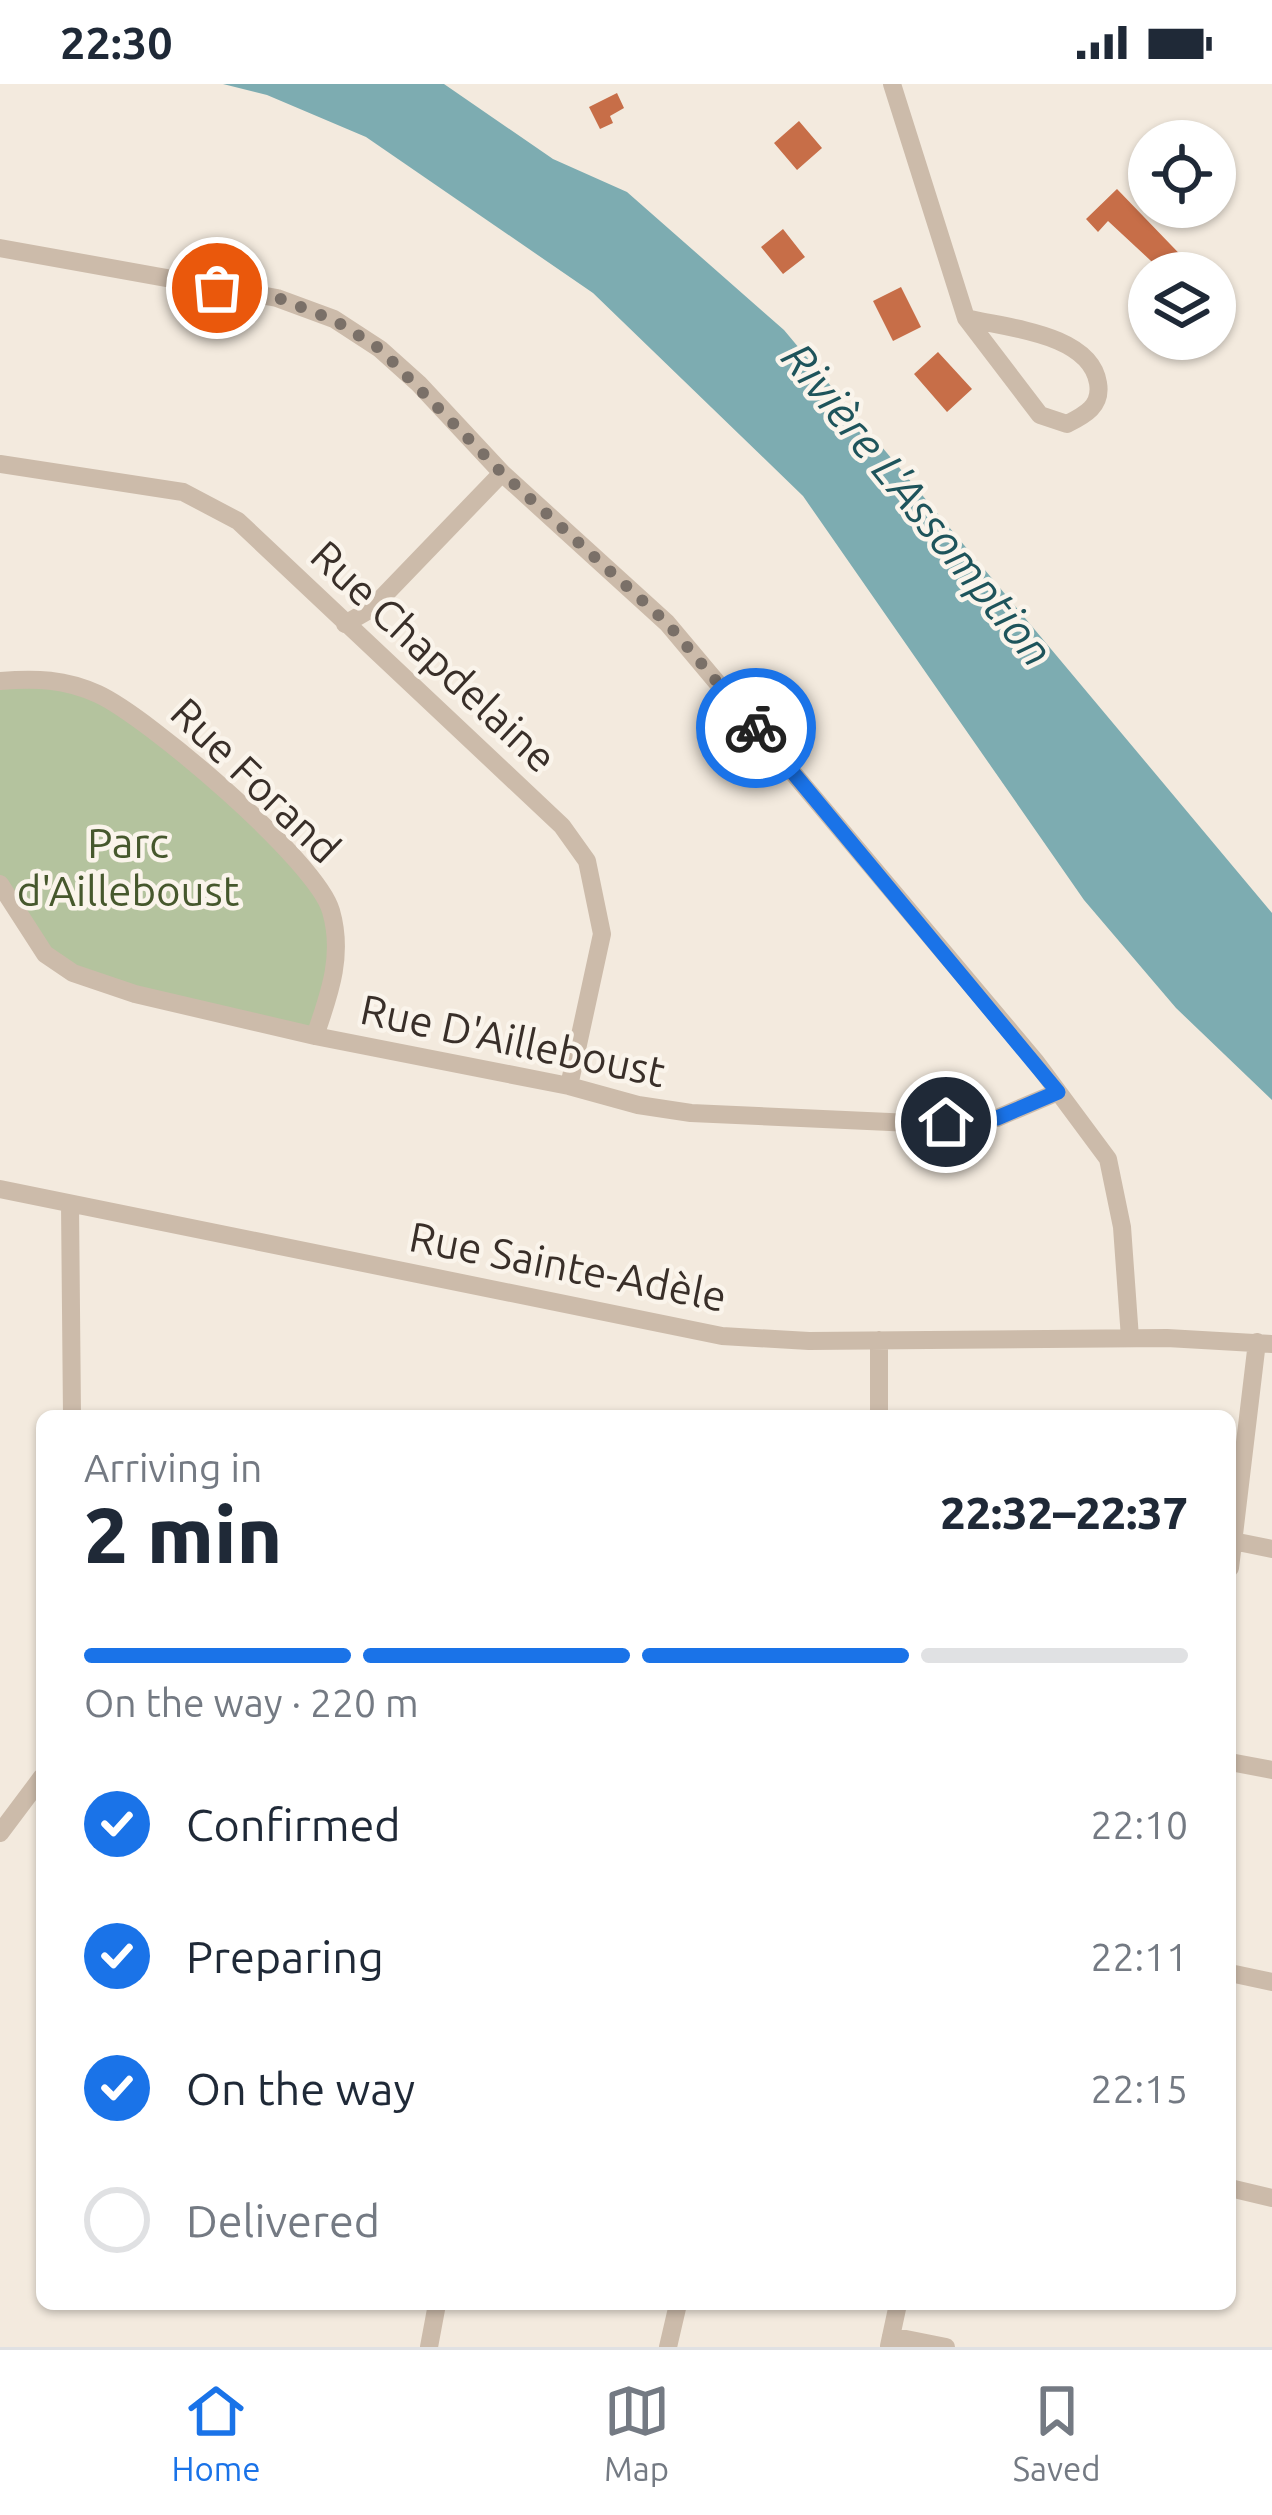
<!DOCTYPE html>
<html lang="en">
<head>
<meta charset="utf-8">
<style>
  :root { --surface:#fff; --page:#f2f2f3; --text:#1f2937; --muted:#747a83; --line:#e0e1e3; --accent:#1a73e8 }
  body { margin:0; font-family:Ubuntu,sans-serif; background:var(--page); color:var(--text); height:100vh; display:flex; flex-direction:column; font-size:45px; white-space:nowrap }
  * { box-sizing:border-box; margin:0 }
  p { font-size:39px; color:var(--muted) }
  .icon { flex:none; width:66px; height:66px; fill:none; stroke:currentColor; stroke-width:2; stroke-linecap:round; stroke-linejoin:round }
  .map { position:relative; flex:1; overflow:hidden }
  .sheet { position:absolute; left:36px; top:1326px; width:1200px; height:900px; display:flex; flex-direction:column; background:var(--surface); border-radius:18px; box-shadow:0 3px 9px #0004 }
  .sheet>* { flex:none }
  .fabs { position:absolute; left:1128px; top:36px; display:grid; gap:24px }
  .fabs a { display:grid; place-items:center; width:108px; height:108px; border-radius:50%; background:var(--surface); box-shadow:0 3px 9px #0004; font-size:60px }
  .pin { position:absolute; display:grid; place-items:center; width:102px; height:102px; color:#fff; margin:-51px; border:6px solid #fff; border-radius:50%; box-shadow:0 3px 12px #0007 }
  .courier { position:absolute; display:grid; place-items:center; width:120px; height:120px; margin:-60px; border:9px solid #1a73e8; border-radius:50%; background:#fff; color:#222; box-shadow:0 3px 15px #0007 }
  .headline em { font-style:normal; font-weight:800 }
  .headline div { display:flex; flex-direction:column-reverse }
  .headline { display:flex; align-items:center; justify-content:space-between; height:204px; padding:0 48px }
  h1 { font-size:78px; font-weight:800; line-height:90px }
  .bar { display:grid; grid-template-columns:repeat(4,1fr); gap:18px 12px; align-content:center; height:144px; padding:0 48px }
  .bar i { height:15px; border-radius:9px; background:var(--line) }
  .bar .selected { background:var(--accent) }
  .bar p { grid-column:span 4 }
  ol { padding:0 48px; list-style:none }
  li { display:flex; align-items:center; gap:36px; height:132px }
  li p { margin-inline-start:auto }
  li .icon { padding:12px; border-radius:50%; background:var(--accent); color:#fff; stroke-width:4 }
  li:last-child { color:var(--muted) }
  li i { width:66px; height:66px; border:6px solid var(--line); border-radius:50% }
  .status { display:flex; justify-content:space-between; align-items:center; height:84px; padding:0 60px; background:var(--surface); direction:ltr }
  .status svg { height:33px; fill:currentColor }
  .tabs { display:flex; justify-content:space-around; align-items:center; height:168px; border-top:3px solid var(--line); background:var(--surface); font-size:33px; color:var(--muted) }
  .tabs a { display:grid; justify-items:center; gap:6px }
  .tabs .selected { color:var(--accent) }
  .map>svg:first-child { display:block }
  .green { fill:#b4c39e }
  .water { fill:#7dacb1 }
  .building { fill:#c76e48 }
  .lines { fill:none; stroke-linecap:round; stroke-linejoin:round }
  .street { stroke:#cba; stroke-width:18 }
  .done { stroke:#7a7068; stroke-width:12; stroke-dasharray:0 21.6 }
  .route { stroke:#1a73e8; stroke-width:15 }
  .labels { text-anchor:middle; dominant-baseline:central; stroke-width:9; stroke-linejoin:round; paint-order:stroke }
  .street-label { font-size:42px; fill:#392f29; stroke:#faf4eb }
  .park-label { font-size:42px; fill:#46582d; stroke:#faf4eb }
  .water-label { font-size:45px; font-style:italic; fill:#1e545b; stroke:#faf4eb }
</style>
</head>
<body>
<div class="status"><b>22:30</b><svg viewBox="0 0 49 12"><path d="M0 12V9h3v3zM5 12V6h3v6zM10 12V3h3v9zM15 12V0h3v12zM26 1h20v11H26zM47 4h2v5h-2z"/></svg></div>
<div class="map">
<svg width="1272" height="2263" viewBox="0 0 1272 2263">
  <rect width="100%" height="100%" fill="#f3eade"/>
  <path class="green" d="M41,593L131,628L319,804L337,878L315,952L58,883L0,800V597Z"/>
  <path class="water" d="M223,0H444L553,75L627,108L784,246L1272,829V1016L1176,924L1084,816L803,412L593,209L366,53L267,11Z"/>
  <path class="building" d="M617,9L624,24L610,32L613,39L600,45L589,23Z
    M799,37L822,64L797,86L774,59Z
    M1117,105L1198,189H1164L1108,137L1098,148L1086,135Z
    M783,145L805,173L783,190L761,163Z
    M901,203L921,243L893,257L873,217Z
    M938,268L972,305L947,328L914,290Z"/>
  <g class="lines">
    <path class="street" d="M892,0L966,234L1040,331L1067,340C1085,331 1102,322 1098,299C1090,249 1005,244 966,234
      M0,164L277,214L334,235L380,265L419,300L502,389L667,539L1036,978L1108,1075L1122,1143L1130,1254
      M0,380L183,408L238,437L562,742L587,777L602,850L569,1002
      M345,540L371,525L502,389
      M0,597C36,594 65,595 98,610C148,633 317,777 331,827C344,872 329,911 315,952
      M0,800L45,870L73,889L135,910L315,952L569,1002L638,1021L691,1029L934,1040L997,1034L1058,1008
      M0,1105L722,1252L809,1257L1167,1254L1272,1260
      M70,1120L72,1332
      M879,1256V1332
      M1233,1457L1272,1465
      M1230,1484L1257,1258
      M1230,1678L1272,1686
      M0,1749L42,1693
      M1230,1889L1272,1898
      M1230,2104L1272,2114
      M891,2252L946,2263
      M889,2262L898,2220
      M429,2263L437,2220
      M668,2263L678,2220"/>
  </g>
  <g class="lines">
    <path class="done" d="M217,204L278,214L334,236L380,265L502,389L667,539L756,644"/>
    <path class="route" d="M756,644L1058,1008L997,1034L946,1038"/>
  </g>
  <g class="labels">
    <g class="street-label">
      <text transform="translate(434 572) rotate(43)">Rue Chapdelaine</text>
      <text transform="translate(256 696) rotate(44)">Rue Forand</text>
      <text transform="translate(513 956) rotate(12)">Rue D'Ailleboust</text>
      <text transform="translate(568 1182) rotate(11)">Rue Sainte-Adèle</text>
    </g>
    <g class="park-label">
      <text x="128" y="758">Parc<tspan x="128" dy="48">d'Ailleboust</tspan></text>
    </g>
    <g class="water-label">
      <text transform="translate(918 420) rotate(51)">Rivière L'Assomption</text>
    </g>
  </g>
</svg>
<div class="fabs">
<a><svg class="icon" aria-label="locate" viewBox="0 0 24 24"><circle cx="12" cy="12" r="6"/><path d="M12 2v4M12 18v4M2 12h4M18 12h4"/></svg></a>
<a><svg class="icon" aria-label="layers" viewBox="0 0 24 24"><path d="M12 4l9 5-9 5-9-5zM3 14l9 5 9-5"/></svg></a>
</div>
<div class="pin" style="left:217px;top:204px;background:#ea580c"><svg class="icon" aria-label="bag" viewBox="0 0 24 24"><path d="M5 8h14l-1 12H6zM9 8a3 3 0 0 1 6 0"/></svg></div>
<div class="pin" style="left:946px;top:1038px;background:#1f2937"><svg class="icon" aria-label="home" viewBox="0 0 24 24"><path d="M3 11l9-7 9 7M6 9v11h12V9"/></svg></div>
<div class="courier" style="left:756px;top:644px"><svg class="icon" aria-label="bike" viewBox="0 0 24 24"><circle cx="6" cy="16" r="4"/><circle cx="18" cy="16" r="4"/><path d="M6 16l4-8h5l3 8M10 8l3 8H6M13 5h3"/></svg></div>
<section class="sheet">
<div class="headline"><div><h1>2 min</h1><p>Arriving in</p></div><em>22:32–22:37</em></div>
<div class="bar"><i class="selected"></i><i class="selected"></i><i class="selected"></i><i></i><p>On the way · 220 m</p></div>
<ol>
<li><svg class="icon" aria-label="check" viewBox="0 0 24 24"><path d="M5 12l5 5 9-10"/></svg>Confirmed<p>22:10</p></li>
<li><svg class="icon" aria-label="check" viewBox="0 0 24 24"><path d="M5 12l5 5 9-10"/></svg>Preparing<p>22:11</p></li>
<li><svg class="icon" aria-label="check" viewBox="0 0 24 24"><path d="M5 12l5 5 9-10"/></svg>On the way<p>22:15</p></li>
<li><i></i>Delivered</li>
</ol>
</section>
</div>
<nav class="tabs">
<a class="selected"><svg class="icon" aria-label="home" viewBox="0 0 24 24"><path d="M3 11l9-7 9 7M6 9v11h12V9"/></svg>Home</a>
<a><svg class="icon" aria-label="map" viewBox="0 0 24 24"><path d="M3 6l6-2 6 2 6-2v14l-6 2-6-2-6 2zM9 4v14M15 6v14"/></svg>Map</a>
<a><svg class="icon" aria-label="saved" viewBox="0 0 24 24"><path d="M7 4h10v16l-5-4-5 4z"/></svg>Saved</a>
</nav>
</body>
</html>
